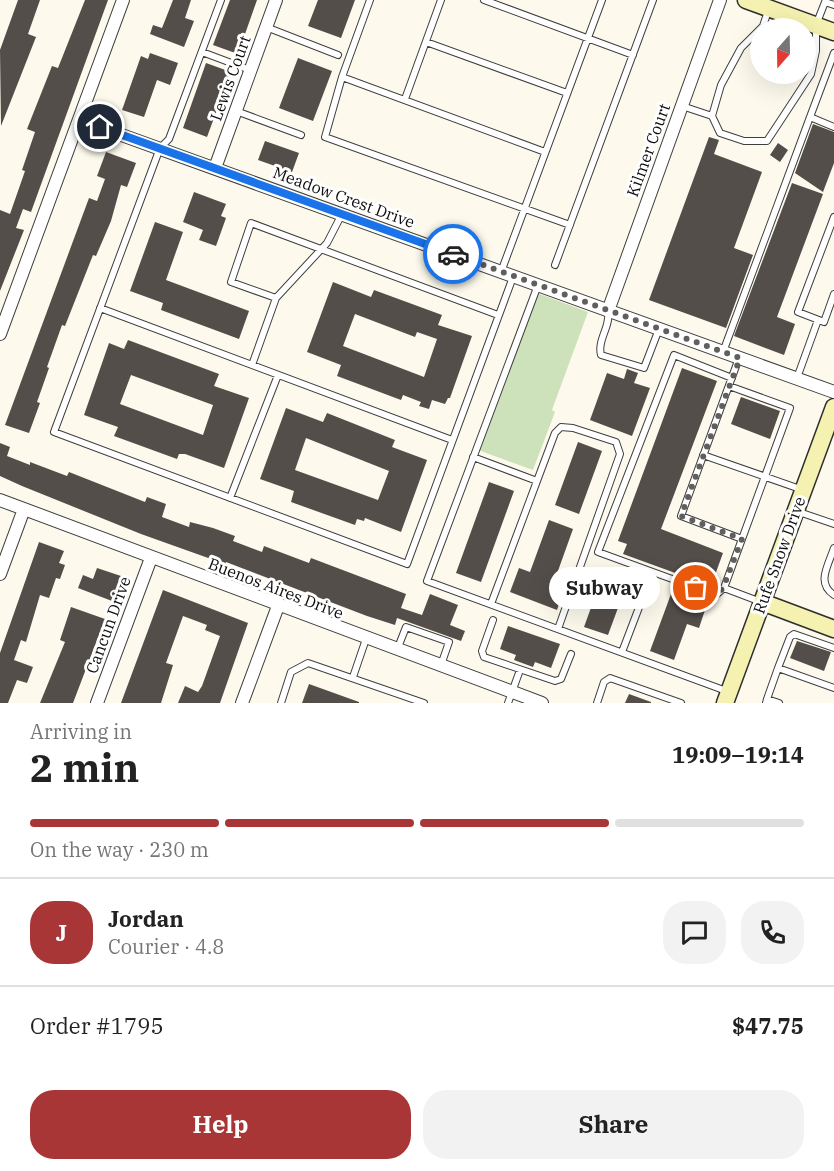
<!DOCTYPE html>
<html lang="en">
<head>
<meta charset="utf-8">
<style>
  :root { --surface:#fff; --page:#f2f2f2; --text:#222; --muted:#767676; --line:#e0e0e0; --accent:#a93636 }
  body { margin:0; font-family:"IBM Plex Serif",serif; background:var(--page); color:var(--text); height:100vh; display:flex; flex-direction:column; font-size:22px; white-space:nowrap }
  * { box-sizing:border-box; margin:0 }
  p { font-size:20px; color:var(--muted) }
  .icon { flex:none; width:33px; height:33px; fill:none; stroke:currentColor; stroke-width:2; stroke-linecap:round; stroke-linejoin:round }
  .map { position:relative; height:703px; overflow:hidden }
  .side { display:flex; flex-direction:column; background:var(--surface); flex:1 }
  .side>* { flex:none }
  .needle { width:39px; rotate:200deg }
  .fabs { position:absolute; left:750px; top:18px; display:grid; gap:12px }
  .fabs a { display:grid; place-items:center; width:66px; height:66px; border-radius:50%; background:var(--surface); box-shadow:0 6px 24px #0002; font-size:30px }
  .pin { position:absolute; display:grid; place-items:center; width:51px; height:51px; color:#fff; margin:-26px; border:3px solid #fff; border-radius:50%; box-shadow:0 2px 6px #0007 }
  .courier { position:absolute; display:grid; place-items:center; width:60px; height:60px; margin:-30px; border:4px solid #1a73e8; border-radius:50%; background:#fff; color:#222; box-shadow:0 2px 8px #0007 }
  .bubble { position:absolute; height:42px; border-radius:21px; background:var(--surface); box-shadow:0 6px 24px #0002; font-size:20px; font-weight:700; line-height:42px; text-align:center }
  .headline em { font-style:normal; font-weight:700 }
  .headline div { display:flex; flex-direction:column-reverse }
  .headline { display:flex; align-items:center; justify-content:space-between; height:102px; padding:0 30px }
  h1 { font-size:39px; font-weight:700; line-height:45px }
  .bar { display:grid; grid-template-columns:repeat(4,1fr); gap:9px 6px; align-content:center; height:72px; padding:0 30px }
  .bar i { height:8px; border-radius:4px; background:var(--line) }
  .bar .active { background:var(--accent) }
  .bar p { grid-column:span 4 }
  .line { display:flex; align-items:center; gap:15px; padding:0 30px; border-top:2px solid var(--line) }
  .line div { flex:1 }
  .round { display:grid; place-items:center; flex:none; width:63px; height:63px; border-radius:24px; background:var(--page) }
  .action { display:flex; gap:12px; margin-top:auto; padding:12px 30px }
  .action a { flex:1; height:69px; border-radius:24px; background:var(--accent); color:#fff; font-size:24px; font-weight:700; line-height:69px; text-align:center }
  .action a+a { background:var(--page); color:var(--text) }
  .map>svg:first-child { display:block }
  .green { fill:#cde2bb }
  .building { fill:#534e49; fill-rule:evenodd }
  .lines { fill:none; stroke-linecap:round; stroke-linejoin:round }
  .lane-casing { stroke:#3f3f3f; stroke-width:8 }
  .street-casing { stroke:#3f3f3f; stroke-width:14 }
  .secondary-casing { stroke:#2e2e2e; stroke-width:19 }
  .lane { stroke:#fff; stroke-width:6 }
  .street { stroke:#fff; stroke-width:12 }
  .secondary { stroke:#f5f1b0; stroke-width:16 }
  .done { stroke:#605f5b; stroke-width:6; stroke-dasharray:0 10.8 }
  .route { stroke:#1a73e8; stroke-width:8 }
  .labels { text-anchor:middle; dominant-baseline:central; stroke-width:6; stroke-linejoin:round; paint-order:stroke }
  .street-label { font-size:16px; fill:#0c0c0c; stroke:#fff }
</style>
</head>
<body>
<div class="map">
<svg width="834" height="703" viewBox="0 0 834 703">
  <rect width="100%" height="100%" fill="#fdfaed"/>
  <path class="green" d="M537,293L588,312L552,410L555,412L533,470L478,450Z"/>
  <path class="building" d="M18,0H40L28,34L36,37L1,126L0,50Z
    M85,0H108L31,212L23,209L16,228L24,230L0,291V210L10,214L25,171L22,170L35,132L27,129L52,66L58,68Z
    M173,0H191L185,18L194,21L184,47L150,34L153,25L162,28Z
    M230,0H257L238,54L213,45Z
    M318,0H355L341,38L308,26Z
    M150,53L178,63L170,85L157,80L144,117L122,110L141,56L148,59Z
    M298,58L332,71L313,121L279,108Z
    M206,63L231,72L207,137L183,128Z
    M813,124L834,132V163L823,192L795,173Z
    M709,137L719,140L714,154L762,172L734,248L753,255L726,328L649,300Z
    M265,141L299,153L292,172L258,160Z
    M778,143L788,150L780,162L770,155Z
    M106,152L136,163L127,187L121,185L111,221L96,256L93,255L65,326L62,325L47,367L49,368L37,402L40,403L29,433L5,425L89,198L97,201L105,179L97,176Z
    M792,183L823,194L777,317L795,324L784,355L734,336Z
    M194,192L226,204L221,216L226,218L216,246L199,240L203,230L183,222Z
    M155,222L183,232L166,280L249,311L239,339L161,310L163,303L130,291Z
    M333,282L371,297L374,290L442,315L438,325L472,336L450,398H448L445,404L432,400L429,409L419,406L421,402L403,395L401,400L337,376L341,365L307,352ZM355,314L415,337L417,332L437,339L424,377L343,346Z
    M128,340L219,374L214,386L249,398L224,468L185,454H179L177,459L114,436L118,427L84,415L109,343L124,349ZM131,375L213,405L203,435L120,404Z
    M682,368L717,381L661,529L723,553L711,586L623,554L627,544L618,541Z
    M627,369L638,373L634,383L650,388L632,436L590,420L607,373L624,379Z
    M741,397L780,411L770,439L731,424Z
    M286,408L323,422L327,413L395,440L392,447L427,460L401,532L365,518L364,521L357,519L355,525L291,502L294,491L260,479ZM306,438L389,471L378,500L295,470Z
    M578,442L602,451L579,514L555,505Z
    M0,443L10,447L7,456L30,465V462L67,476L69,472L145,502L147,497L166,504L162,517L189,527L190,522L213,528L235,536L233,541L262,552L264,546L309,563L311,558L406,594L401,608L422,615L430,594L458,605L450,625L465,631L461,641L397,618L395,625L367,616L226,562L225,564L141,534L22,486L0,476Z
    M489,482L514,491L481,582L456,573Z
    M549,520L573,529L554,582L565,586L557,610L510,592L519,568L530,572Z
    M39,542L64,551L59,563L65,565L60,579L56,578L49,598L40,595L26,642L21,640L14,660L33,667L27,683L17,680L8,703H0V653Z
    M97,568L121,576L112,601L78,588L83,575L93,579Z
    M605,569L629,578L608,635L584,627Z
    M163,590L248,623L220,703H178L185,686L198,692L202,686L220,636L205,630L207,625L183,616L166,663L173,665L161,703H121Z
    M671,594L706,607L699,628L687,624L674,660L650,651Z
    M71,607L105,619L73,703H40L65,642L60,640Z
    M508,626L560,644L551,668L535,662L533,667L514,660L516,655L500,649Z
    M797,641L831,652L824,671L790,658Z
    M309,684L359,702V703H302Z
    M629,694L651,702V703H625Z"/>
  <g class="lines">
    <g class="lane-casing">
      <path id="lane" d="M221,0L169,139L160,148L54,432L407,564L513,277
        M484,0L633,55
        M769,8L763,26L741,48L721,85L712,116L720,133L744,141H767L811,74L816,51V25L825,2L834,5
        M266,27L338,55
        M426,42L567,93
        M806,46L816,51
        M202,52L250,70
        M834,53L810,117L834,127
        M342,77L370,0
        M405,99L441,0
        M682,106L712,116
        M236,111L301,135
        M545,152L342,77L325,137L570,225
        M834,217L798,312L824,322L834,294
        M555,265L653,0
        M501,272L602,0
        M538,285L427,581L729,692
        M276,298L231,282L251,223L498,315
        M100,308L452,440
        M608,311C611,326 597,340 601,355L644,368L659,329
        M723,352L810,117
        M739,358L681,516L742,539L724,588L761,602
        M252,365L276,298L327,243L342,214
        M797,378L818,320
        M729,386L790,408L742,539
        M703,455L803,490
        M473,457L537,481L555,433L561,427L573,428L616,442L620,454L558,629
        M230,498L278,375
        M796,511L834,524
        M834,548C828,566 816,583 834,595
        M724,588L716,595L598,552L674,355L732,378
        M491,604L537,481
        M493,620L482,651L484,657L555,681L561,679L571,654
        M397,650L406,627L449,642L441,665
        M622,652L646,589
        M778,668L790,637L794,634L834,648
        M353,677L366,639
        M767,699L778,668L834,688
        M281,703L291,672L308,663L424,703
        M508,703L520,670
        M597,703L604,682L610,678L681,703
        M766,703L767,699L779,703"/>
    </g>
    <g class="street-casing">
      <path id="street" d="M80,120L834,392
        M215,168L276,0
        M608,311L720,0
        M0,334L123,0
        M0,500L542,703
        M0,574L24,509
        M97,703L151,558
        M242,703L278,606"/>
    </g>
    <g class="secondary-casing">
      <path id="secondary" d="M746,0L834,32
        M762,602L834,629
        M725,703L834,407"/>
    </g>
    <use href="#lane" class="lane"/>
    <use href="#street" class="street"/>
    <use href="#secondary" class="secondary"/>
  </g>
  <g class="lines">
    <path class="done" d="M453,254L740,358L681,516L742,539L723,588L716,595L696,588"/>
    <path class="route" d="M100,127L453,254"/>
  </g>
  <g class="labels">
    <g class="street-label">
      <text transform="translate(230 78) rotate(-70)">Lewis Court</text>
      <text transform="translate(648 150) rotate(-70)">Kilmer Court</text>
      <text transform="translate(344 197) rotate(20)">Meadow Crest Drive</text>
      <text transform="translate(779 555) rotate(-70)">Rufe Snow Drive</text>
      <text transform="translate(276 588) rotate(21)">Buenos Aires Drive</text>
      <text transform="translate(108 625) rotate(-70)">Cancun Drive</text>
    </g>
  </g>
</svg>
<div class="fabs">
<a><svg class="needle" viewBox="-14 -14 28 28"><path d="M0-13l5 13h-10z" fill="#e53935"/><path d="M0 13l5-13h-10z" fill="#767676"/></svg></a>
</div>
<div class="pin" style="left:696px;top:588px;background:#ea580c"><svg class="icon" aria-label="bag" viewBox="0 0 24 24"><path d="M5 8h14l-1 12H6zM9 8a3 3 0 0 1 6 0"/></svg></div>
<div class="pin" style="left:100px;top:127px;background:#1f2937"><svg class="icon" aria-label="home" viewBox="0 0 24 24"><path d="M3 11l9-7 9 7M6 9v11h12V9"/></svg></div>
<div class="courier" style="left:453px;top:254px"><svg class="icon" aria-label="car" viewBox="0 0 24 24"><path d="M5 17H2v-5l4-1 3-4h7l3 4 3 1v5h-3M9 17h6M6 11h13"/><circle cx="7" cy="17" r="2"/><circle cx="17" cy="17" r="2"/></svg></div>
<div class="bubble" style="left:549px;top:567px;width:111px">Subway</div>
</div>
<section class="side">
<div class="headline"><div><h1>2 min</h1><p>Arriving in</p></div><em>19:09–19:14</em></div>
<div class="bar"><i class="active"></i><i class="active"></i><i class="active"></i><i></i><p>On the way · 230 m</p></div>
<div class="line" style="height:108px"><b class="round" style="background:var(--accent);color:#fff">J</b><div><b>Jordan</b><p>Courier · 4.8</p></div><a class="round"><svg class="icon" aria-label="chat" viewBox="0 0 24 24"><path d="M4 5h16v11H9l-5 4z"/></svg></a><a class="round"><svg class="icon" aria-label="phone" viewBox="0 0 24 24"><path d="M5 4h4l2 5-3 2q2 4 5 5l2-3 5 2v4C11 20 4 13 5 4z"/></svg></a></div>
<div class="line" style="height:78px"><div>Order #1795</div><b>$47.75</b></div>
<div class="action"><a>Help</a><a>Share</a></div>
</section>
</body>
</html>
